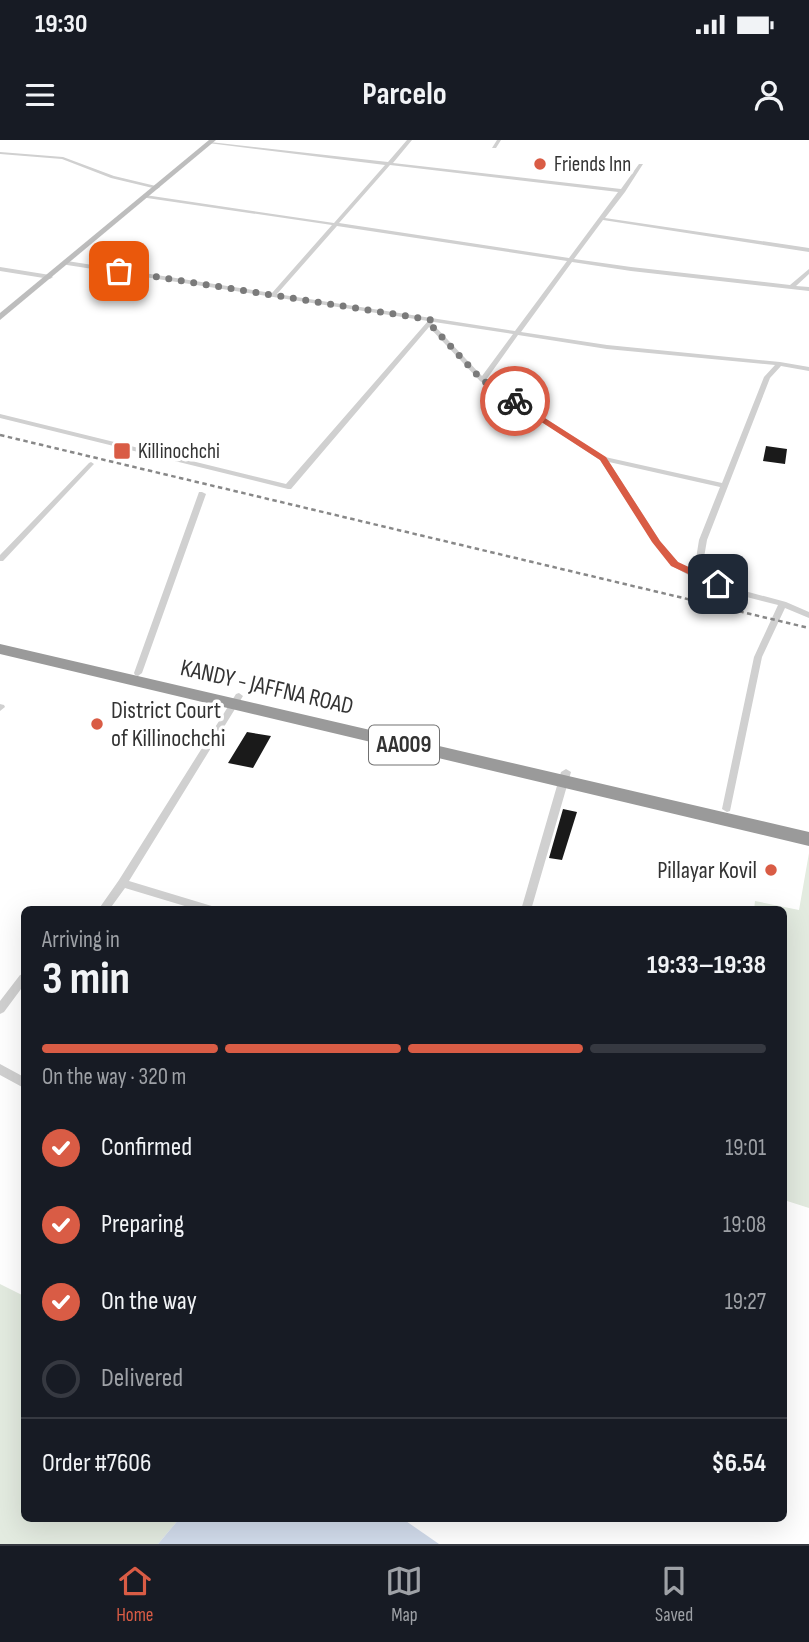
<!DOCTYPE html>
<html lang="en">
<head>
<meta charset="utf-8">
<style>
  :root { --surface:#171b24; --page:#20242c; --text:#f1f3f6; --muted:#9ea1a6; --line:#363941; --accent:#d95c45 }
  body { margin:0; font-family:"Sofia Sans Condensed",sans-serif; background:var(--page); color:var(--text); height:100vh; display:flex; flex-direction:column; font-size:26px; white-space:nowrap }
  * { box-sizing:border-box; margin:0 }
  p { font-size:23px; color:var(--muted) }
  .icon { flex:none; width:38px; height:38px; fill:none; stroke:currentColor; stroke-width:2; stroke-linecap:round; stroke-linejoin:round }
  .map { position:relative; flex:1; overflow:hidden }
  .drawer { position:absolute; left:21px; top:766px; width:766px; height:616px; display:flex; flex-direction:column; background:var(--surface); border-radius:10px; box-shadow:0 7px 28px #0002 }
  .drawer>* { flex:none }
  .pin { position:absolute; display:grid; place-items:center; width:60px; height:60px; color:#fff; margin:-30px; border-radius:14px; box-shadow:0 4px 10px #0006 }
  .courier { position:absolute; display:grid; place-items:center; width:70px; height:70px; margin:-35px; border:5px solid #d95c45; border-radius:50%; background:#fff; color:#222; box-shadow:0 2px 9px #0007 }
  .head em { font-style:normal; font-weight:700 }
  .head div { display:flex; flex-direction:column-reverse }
  .head { display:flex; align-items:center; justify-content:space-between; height:119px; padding:0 21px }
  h1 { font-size:46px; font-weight:700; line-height:52px }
  .bar { display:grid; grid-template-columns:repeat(4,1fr); gap:10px 7px; align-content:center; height:84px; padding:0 21px }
  .bar i { height:9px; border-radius:5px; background:var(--line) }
  .bar .active { background:var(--accent) }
  .bar p { grid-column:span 4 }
  .line { display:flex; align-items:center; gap:18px; padding:0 21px; border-top:2px solid var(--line) }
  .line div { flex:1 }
  ol { padding:0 21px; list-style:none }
  li { display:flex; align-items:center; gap:21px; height:77px }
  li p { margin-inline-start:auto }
  li .icon { padding:7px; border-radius:50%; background:var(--accent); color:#fff; stroke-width:4 }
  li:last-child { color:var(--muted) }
  li i { width:38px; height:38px; border:4px solid var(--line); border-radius:50% }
  .status { display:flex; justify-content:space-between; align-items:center; height:49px; padding:0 35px; background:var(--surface); direction:ltr }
  .status svg { height:19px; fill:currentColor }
  header { display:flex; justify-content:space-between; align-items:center; height:91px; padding:0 21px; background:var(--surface); font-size:32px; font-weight:700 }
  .tab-bar { display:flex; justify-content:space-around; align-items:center; height:98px; border-top:2px solid var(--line); background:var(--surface); font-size:19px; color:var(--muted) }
  .tab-bar a { display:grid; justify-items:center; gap:4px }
  .tab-bar .active { color:var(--accent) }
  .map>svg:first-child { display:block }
  .green { fill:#e3ebe0 }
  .water { fill:#d1dbeb }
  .building { fill:#1a1a1a }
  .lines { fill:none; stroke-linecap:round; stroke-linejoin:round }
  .street { fill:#d0d0d0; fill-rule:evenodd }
  .secondary { fill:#bdbdbd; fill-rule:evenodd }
  .highway { fill:#9a9a9a; fill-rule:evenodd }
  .rail { stroke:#888; stroke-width:2.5; stroke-dasharray:4.5 3.5; stroke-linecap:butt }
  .route { fill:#d95c45 }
  .done { stroke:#7a7a7a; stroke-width:7; stroke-dasharray:0 12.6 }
  .poi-dot { fill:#d95c45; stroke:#fff; stroke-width:2.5 }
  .labels { text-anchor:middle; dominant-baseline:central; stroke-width:7; stroke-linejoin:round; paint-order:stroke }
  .far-poi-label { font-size:21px; fill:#333; stroke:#fff; text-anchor:start }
  .shield { fill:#fff; stroke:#707070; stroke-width:2 }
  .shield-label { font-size:23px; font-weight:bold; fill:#333 }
  .street-label { font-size:24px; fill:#333; stroke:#fff }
  .poi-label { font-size:24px; fill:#333; stroke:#fff; text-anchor:start }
</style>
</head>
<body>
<div class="status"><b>19:30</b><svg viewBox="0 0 49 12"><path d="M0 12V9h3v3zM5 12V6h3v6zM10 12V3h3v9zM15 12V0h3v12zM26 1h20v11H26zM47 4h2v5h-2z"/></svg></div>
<header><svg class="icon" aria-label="menu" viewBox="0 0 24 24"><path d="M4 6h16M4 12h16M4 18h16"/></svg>Parcelo<svg class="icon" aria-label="person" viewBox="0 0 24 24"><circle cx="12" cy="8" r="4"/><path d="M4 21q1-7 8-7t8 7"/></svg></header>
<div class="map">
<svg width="809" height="1404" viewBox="0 0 809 1404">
  <rect width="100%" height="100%" fill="#fff"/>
  <path class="green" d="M809,713V1068L784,1060V770H754L755,761L799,770Z
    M0,1144L24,1156V1379H179L158,1404H0Z"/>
  <path class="water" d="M179,1379H403L439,1404H158Z"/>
  <path class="building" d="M766,306L787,309L785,324L763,321Z
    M247,592L271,596L253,628L228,623Z
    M563,669L577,672L562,720L549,718Z"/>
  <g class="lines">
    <path class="street" d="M407,0H412L393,23L621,49L639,24H643L625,52L605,78L809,108V112L603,80L574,119L631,127L790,145L809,129V134L796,146L809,147V151L631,131L572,122L521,192L607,205L780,222L809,227V231L781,226L770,238L707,400L701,435L741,450L786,462L809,472V478L785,468L762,517L730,671L727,672L722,669L754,517L778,465L735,454L694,438L672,426L653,402L600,320L480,241L429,187L291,349H288L0,278V274L286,344L428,181L67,125L64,123L67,121L272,153L332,85L147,58L145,57V55L334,83L385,25L208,3L210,2L388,22ZM390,25L618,52L569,118L339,83ZM337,86L567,121L515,191L277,154ZM434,182L513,194L482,236L432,183ZM518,195L607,209L775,225L764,237L722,343L605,317L486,240ZM609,322L720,347L699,400L694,431L678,422L660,401Z
      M497,0H501L496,8H492Z
      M0,12L63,17L114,36L160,47L157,49L111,38L62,19L0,14Z
      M0,127L50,135L53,137L50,139L0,131Z
      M91,322L94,324L93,325L3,421H0V415L89,323Z
      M199,352H202L206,354L142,533L138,536L135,535L134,533Z
      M239,553L243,556L129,741L215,767L216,770H198L125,748L109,770H98L119,740L236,554Z
      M0,564L4,565L5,567L0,571Z
      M566,629L571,632L531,770H521L561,632Z
      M24,834V845L4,872L0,874V861L20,835Z
      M0,924L24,937V948L0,935Z"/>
    <path class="secondary" d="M209,0H216L0,180V173Z"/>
    <path class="highway" d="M0,504L809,692V706L0,514Z"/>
    <path class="rail" d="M0,295L809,488"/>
  </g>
  <path class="route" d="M515,259L606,317L660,401L678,422L721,442V446H714L671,426L652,402L600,320L512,263Z"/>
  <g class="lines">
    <path class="done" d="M119,131L432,180L429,183L482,240L515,261"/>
  </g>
  <g class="poi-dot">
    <circle cx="540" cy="24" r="7"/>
    <rect x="113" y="302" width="18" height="18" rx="3.5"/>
    <circle cx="97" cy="584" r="7"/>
    <circle cx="771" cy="730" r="7"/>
  </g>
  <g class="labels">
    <g class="far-poi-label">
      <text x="554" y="24">Friends Inn</text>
      <text x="138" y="311">Killinochchi</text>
    </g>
    <rect class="shield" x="369" y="585.5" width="70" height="39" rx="5"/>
    <g class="shield-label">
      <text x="404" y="605">AA009</text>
    </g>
    <g class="street-label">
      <text transform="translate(267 547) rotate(13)">KANDY - JAFFNA ROAD</text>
    </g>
    <g class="poi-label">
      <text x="111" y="570">District Court<tspan x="111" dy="28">of Killinochchi</tspan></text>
      <text x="757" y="730" text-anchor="end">Pillayar Kovil</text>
    </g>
  </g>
</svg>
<div class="pin" style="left:119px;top:131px;background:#ea580c"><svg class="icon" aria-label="bag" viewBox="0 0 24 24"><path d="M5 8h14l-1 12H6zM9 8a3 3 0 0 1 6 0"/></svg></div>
<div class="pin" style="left:718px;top:444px;background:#1f2937"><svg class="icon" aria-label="home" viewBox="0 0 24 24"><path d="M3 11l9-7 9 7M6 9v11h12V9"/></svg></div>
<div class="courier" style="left:515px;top:261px"><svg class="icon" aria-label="bike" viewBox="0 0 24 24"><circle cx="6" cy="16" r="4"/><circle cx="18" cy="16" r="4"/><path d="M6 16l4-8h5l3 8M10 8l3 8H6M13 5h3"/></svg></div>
<section class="drawer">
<div class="head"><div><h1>3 min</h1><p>Arriving in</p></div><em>19:33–19:38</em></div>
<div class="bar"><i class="active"></i><i class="active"></i><i class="active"></i><i></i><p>On the way · 320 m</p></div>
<ol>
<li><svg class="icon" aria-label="check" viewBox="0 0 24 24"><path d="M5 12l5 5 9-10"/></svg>Confirmed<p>19:01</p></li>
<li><svg class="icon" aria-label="check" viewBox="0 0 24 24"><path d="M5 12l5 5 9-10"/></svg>Preparing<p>19:08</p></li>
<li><svg class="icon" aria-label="check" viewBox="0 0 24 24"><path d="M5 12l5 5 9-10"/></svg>On the way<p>19:27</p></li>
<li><i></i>Delivered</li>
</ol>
<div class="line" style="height:91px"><div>Order #7606</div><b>$6.54</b></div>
</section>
</div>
<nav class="tab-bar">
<a class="active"><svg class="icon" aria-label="home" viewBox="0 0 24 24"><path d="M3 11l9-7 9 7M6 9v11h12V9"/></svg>Home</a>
<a><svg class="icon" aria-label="map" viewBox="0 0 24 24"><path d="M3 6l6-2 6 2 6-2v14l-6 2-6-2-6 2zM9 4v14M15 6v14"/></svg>Map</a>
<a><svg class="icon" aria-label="saved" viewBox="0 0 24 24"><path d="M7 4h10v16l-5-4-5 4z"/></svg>Saved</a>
</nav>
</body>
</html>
